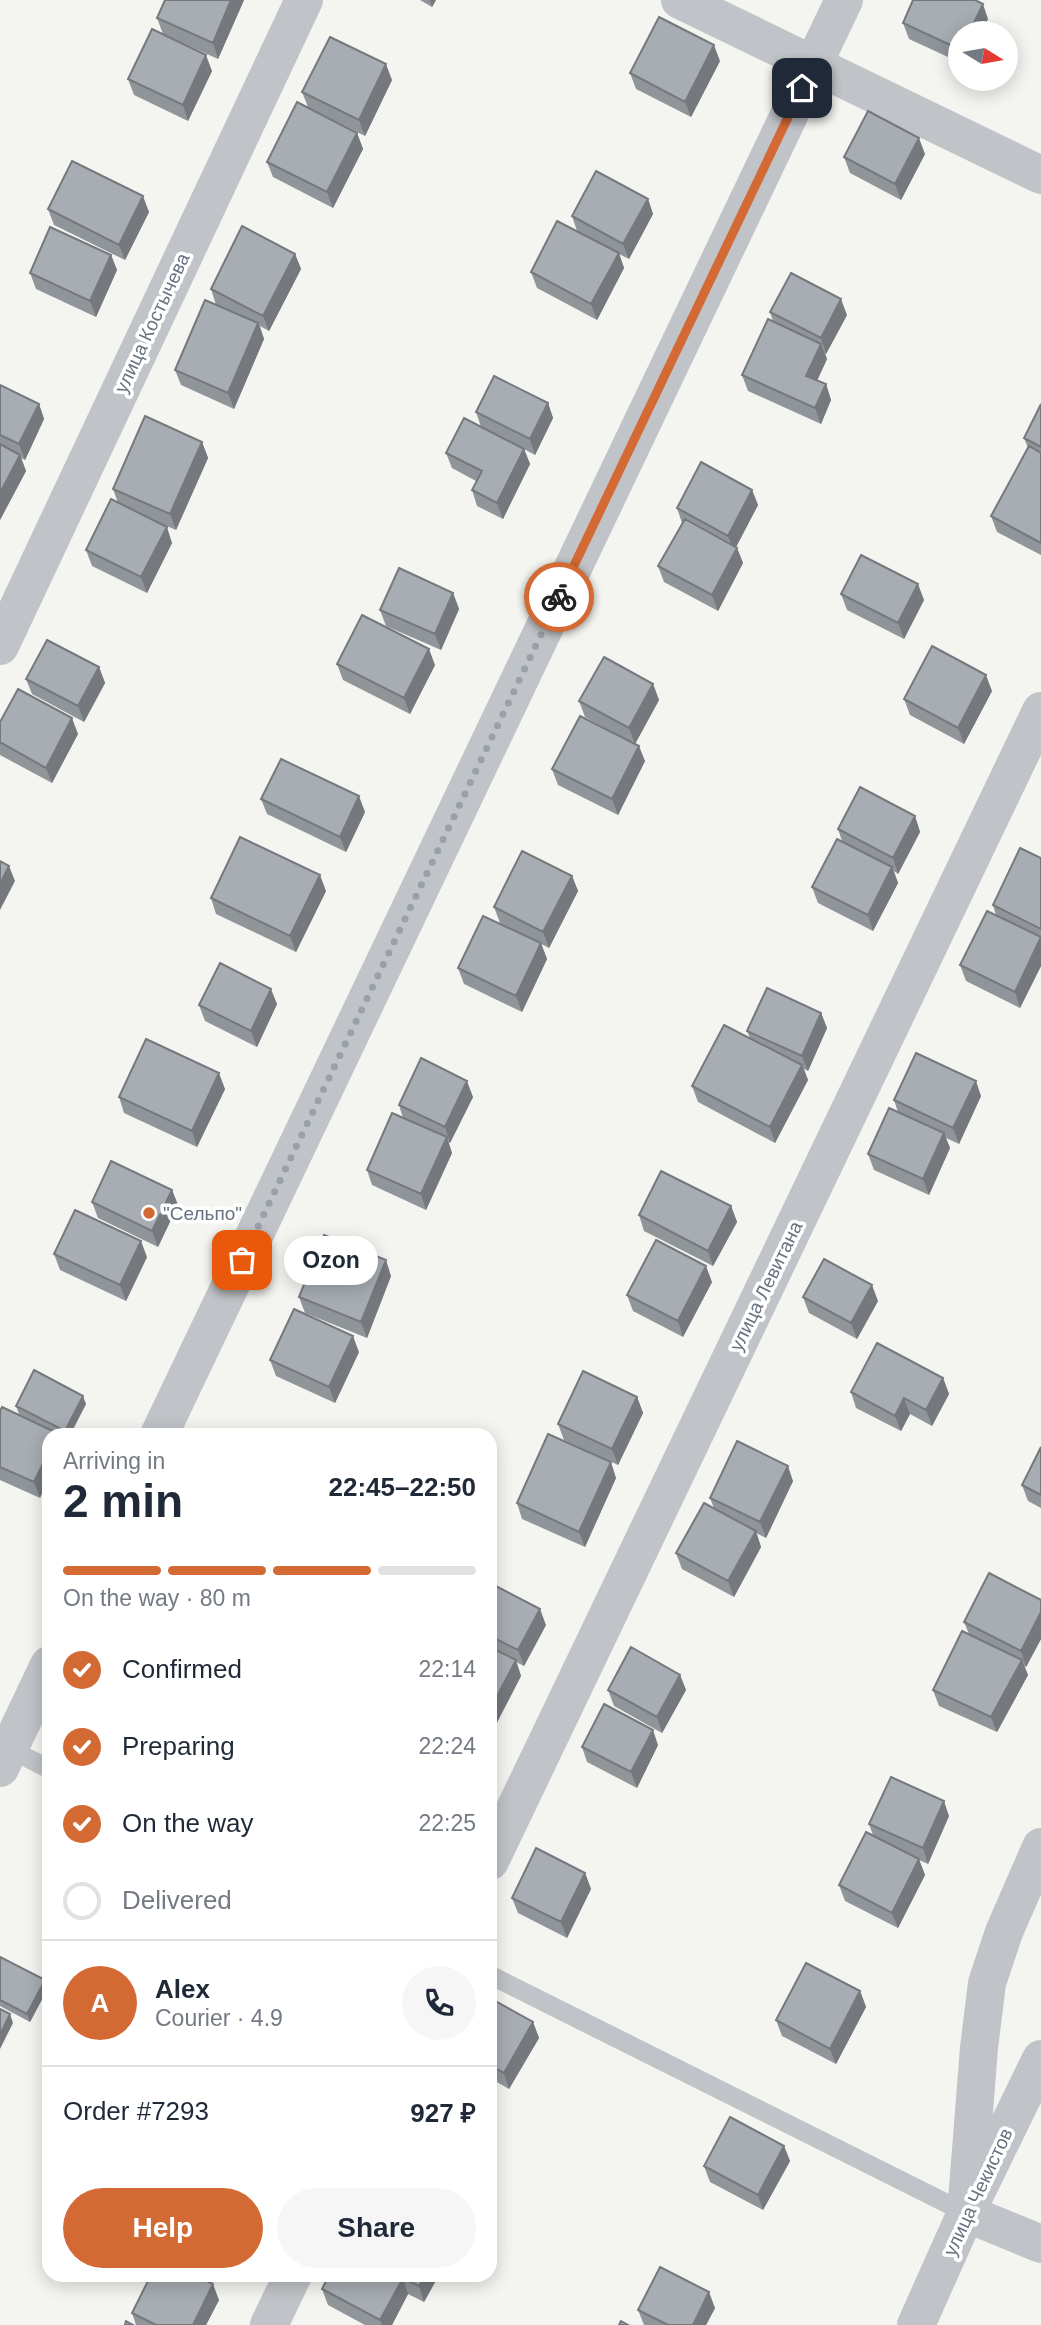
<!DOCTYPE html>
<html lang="en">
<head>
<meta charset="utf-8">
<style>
  :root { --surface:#fff; --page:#f6f6f7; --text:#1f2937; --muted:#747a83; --line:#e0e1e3; --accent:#d36933 }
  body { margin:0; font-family:Arial,sans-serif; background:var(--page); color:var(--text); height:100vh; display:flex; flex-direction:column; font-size:26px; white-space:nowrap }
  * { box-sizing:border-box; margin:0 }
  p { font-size:23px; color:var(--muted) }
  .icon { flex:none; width:38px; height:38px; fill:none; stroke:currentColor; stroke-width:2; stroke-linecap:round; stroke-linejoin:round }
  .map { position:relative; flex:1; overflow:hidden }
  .sheet { position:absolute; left:42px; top:1428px; width:455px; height:854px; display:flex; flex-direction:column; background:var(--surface); border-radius:21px; box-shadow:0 4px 18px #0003 }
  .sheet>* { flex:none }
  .needle { width:46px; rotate:101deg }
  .tools { position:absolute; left:948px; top:21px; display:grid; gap:14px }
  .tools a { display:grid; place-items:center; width:70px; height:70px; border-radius:50%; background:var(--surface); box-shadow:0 4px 18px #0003; font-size:35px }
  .pin { position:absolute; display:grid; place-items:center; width:60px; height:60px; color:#fff; margin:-30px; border-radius:14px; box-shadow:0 4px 10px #0006 }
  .courier { position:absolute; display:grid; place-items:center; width:70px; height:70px; margin:-35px; border:5px solid #d36933; border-radius:50%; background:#fff; color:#222; box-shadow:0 2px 9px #0007 }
  .bubble { position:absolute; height:49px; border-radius:24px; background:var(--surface); box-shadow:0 4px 18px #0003; font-size:23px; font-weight:700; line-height:49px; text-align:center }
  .headline em { font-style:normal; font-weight:700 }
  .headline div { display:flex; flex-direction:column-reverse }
  .headline { display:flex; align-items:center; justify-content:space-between; height:119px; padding:0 21px }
  h1 { font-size:46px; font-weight:700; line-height:52px }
  .bar { display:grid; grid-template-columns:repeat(4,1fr); gap:10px 7px; align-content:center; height:84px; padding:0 21px }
  .bar i { height:9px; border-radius:5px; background:var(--line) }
  .bar .active { background:var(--accent) }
  .bar p { grid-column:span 4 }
  .line { display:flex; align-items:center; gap:18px; padding:0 21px; border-top:2px solid var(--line) }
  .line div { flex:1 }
  .round { display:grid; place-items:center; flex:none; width:74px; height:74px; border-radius:37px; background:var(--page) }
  ol { padding:0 21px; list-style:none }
  li { display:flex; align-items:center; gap:21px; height:77px }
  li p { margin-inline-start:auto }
  li .icon { padding:7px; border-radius:50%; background:var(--accent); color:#fff; stroke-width:4 }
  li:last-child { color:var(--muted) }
  li i { width:38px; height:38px; border:4px solid var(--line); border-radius:50% }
  .cta { display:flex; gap:14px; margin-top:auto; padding:14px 21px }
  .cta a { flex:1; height:80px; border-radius:42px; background:var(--accent); color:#fff; font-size:28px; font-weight:700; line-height:80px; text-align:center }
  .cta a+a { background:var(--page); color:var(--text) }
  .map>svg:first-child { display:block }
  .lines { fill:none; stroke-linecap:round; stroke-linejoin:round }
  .service { stroke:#c0c3c7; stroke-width:19 }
  .minor { stroke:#c0c3c7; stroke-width:38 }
  .tertiary { stroke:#c0c3c7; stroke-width:38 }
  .wall { fill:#90959a }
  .shaded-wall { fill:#75797d }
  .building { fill:#a7adb3; stroke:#75797d; stroke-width:2 }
  .done { stroke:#98a0a8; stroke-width:7; stroke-dasharray:0 12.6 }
  .route { stroke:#d36933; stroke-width:9 }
  .poi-dot { fill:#d36933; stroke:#fff; stroke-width:2.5 }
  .labels { text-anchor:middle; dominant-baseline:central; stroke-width:7; stroke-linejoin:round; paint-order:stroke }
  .street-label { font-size:19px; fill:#667280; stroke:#fff }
  .poi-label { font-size:19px; fill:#667280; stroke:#fff; text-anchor:start }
</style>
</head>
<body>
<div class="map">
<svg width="1041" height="2325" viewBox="0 0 1041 2325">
  <rect width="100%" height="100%" fill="#f4f5f1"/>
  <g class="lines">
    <path class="service" d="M4,1746L49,1769
      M490,1975L966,2213"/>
    <path class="minor" d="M680,0L1041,175
      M0,646L304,0
      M1041,1847L1004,1932L987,1983L979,2048L966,2213L1041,2244
      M490,1861L1041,711
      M269,2325L293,2275
      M916,2325L966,2213L1041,2059"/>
    <path class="tertiary" d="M159,1435L844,0
      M0,1768L49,1665"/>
  </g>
  <path class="wall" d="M165,0H244L218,59L163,34L157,18Z
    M420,0H436L432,7Z
    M988,19L961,33V63L909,39L903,23Z
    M720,61L691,117L636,89L630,73Z
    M212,71L188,121L134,95L128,79Z
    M392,80L365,136L308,107L302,92Z
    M357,133L363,149L333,208L273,177L267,162Z
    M925,154L901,200L850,173L844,157Z
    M648,199L653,214L629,259L619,254L624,268L597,320L537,288L531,272L577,231L572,216Z
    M48,209L149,212L125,260L54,225Z
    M295,254L301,269L269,331L260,326L264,339L234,409L181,385L175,370L216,305L211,289Z
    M111,255L117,270L96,317L36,289L30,273Z
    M770,312L847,315L826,354L825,353L827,359L817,381L826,384L831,400L821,424L748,391L742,375L773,321Z
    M0,385L39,404L44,419L25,460L21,458L26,471L0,520Z
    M548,403L553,418L535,455L524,449L530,464L503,519L477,506L472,490L476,481L452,468L446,453L481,427L476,412Z
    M1041,404V555L997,532L991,516L1028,448L1024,438Z
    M202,442L208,458L176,530L148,518L172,543L147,593L92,566L86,550L118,503L113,489Z
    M752,490L758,505L736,547L737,548L743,563L718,611L664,582L658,566L682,523L677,508Z
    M453,593L459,609L441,650L386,626L380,610Z
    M841,594L924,600L904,639L847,610Z
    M337,664L435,665L410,714L343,680Z
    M99,667L105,683L84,722L32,694L26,679Z
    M653,684L659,700L635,744L645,761L618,815L558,785L552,769L622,737L585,717L579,701Z
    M992,691L964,744L910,715L904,699Z
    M0,722L78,734L52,783L0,755Z
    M261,799L365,812L346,852L267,814Z
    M915,816L920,832L898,874L894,871L898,883L873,931L818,903L812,887L842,841L838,829Z
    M1041,858V966L1020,1008L966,981L960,965L996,915L993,905Z
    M572,876L578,891L549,948L541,944L547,959L522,1012L464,984L458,968L530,938L500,923L494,907Z
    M326,891L296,952L216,914L211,898Z
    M277,1004L257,1047L205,1021L199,1005Z
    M821,1013L827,1028L808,1071L804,1069L808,1080L775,1143L698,1102L692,1086L750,1038L747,1031Z
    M225,1089L197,1147L124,1113L119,1097Z
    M981,1096L959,1144L946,1138L950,1148L929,1195L874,1170L868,1154L898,1112L894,1100Z
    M473,1097L450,1143L448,1142L452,1153L426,1210L372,1185L367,1170L403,1118L399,1105Z
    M172,1190L178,1205L158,1247L98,1218L92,1202Z
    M731,1206L737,1222L713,1266L644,1231L639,1215Z
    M54,1254L147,1257L126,1301L60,1270Z
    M391,1276L367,1338L305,1313L299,1297Z
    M712,1282L683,1337L633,1311L627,1295Z
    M803,1297L878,1301L857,1339L809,1313Z
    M359,1352L335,1403L276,1376L270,1360Z
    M943,1378L949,1394L932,1426L910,1414L901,1431L856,1408L851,1392Z
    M637,1397L643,1413L618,1465L564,1440L558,1424Z
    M86,1404L70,1435H60L58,1434V1435H49L40,1498L0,1480V1411L40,1425L19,1414L16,1406Z
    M1041,1447V1508L1028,1501L1022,1485Z
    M616,1478L585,1547L522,1519L517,1503Z
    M793,1481L766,1538L756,1533L761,1547L734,1597L682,1569L676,1553L714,1508L710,1498Z
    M490,1583L546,1625L524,1666L516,1662L521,1676L490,1736Z
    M1041,1600V1639L1026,1667L1024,1666L1028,1675L997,1732L939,1706L933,1690L969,1634L964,1622Z
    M680,1675L686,1690L662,1733L614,1706L608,1690Z
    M658,1745L637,1788L587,1762L582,1747Z
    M949,1816L928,1864L919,1860L925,1875L898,1928L845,1901L839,1885L873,1835L869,1824Z
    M49,1840V1865L44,1851Z
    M585,1873L591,1889L567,1938L518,1913L512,1898Z
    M0,1957L48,1988L30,2022L0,2006Z
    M860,1991L866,2007L836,2064L782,2036L776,2020Z
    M490,1998L533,2022L539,2038L509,2089L490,2078Z
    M784,2146L790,2161L763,2210L710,2182L704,2166Z
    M329,2275H439L424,2302L408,2294L392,2325H365L328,2305L322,2289Z
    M219,2300L206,2325H136L132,2313Z
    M715,2308L706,2325H644L638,2310Z"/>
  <path class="shaded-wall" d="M231,0H244L218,59L213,43Z
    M430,0H436L432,7Z
    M983,4L988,19L982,33H969Z
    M714,45L720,61L691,117L685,102Z
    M206,55L212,71L188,121L183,105Z
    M386,64L392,80L365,136L359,120Z
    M357,133L363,149L333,208L327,192Z
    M919,138L925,154L901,200L895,184Z
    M143,196L149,212L125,260L119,245Z
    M648,199L653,214L629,259L623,244Z
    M619,253L624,268L597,320L591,304Z
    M295,254L301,269L269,331L263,316Z
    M111,255L117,270L96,317L90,301Z
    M841,299L847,315L826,354L821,338Z
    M258,323L264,339L234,409L228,393Z
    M821,344L827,359L812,391L806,376Z
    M826,384L831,400L821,424L815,408Z
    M548,403L553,418L535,455L530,439Z
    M39,404L44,419L25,460L19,444Z
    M202,442L208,458L176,530L170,514Z
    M524,449L530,464L503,519L497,503Z
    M20,455L26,471L0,520V493Z
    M752,490L758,505L734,551L728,536Z
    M167,527L172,543L147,593L141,577Z
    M737,548L743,563L718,611L712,595Z
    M918,584L924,600L904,639L898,623Z
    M453,593L459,609L441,650L435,634Z
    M429,649L435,665L410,714L404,698Z
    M99,667L105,683L84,722L78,706Z
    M986,675L992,691L964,744L958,728Z
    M653,684L659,700L635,744L629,728Z
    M72,718L78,734L52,783L46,768Z
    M639,746L645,761L618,815L612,799Z
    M359,796L365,812L346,852L340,837Z
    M915,816L920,832L898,874L893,858Z
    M9,866L15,881L0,910V884Z
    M892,867L898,883L873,931L868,915Z
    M320,875L326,891L296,952L290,936Z
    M572,876L578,891L549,948L543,932Z
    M1041,938V966L1020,1008L1015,992Z
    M541,943L547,959L522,1012L516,996Z
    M271,989L277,1004L257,1047L251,1031Z
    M821,1013L827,1028L808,1071L802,1056Z
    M802,1065L808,1080L775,1143L770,1127Z
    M219,1073L225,1089L197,1147L192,1131Z
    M467,1081L473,1097L450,1143L445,1127Z
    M976,1081L981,1096L959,1144L953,1128Z
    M944,1133L950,1148L929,1195L923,1179Z
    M447,1137L452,1153L426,1210L421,1194Z
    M172,1190L178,1205L158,1247L152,1231Z
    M731,1206L737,1222L713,1266L708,1251Z
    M141,1241L147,1257L126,1301L120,1285Z
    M386,1260L391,1276L367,1338L361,1322Z
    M706,1266L712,1282L683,1337L678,1321Z
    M872,1285L878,1301L857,1339L851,1323Z
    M353,1336L359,1352L335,1403L329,1387Z
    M943,1378L949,1394L932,1426L926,1410Z
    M83,1396L86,1404L70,1435H66L65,1431Z
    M637,1397L643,1413L618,1465L612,1449Z
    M904,1398L910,1414L901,1431L895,1416Z
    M49,1451V1479L40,1498L34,1482Z
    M611,1462L616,1478L585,1547L579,1532Z
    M788,1466L793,1481L766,1538L760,1522Z
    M756,1531L761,1547L734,1597L728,1581Z
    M540,1609L546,1625L524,1666L518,1650Z
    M1041,1612V1639L1026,1667L1021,1651Z
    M516,1660L521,1676L490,1736V1710Z
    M1022,1660L1028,1675L997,1732L991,1717Z
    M680,1675L686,1690L662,1733L657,1717Z
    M653,1730L658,1745L637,1788L631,1772Z
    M944,1801L949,1816L928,1864L923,1848Z
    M919,1859L925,1875L898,1928L892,1913Z
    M585,1873L591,1889L567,1938L561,1922Z
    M45,1980L48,1988L30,2022L27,2014Z
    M860,1991L866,2007L836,2064L830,2049Z
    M10,2014L13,2023L0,2049V2035Z
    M533,2022L539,2038L509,2089L504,2073Z
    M784,2146L790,2161L763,2210L758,2195Z
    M425,2275H439L424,2302L419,2286Z
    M403,2278L408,2294L392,2325H382L380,2320Z
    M213,2284L219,2300L206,2325H193Z
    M709,2292L715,2308L706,2325H693Z"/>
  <path class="building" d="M165,0H231L213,43L157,18Z
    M913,0H975L983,4L969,33H961V50L903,23Z
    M659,17L714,45L685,102L630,73Z
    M152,29L206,55L183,105L128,79Z
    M330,37L386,64L359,120L302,92Z
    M297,102L357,133L327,192L267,162Z
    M868,111L919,138L895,184L844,157Z
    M72,161L143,196L119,245L48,209Z
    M596,171L648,199L623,244L572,216Z
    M557,221L619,253L591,304L531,272Z
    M242,226L295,254L263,316L211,289Z
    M50,227L111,255L90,301L30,273Z
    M791,273L841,299L821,338L770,312Z
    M205,300L258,323L228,393L175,370Z
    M768,319L821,344L806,376L826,384L815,408L742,375Z
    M494,376L548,403L530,439L476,412Z
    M0,385L39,404L19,444L0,435Z
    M1041,404V447L1024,438Z
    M145,416L202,442L170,514L113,489Z
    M464,418L524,449L497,503L472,490L482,471L446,453Z
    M0,444L20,455L0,493Z
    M1029,446L1041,453V543L991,516Z
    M701,462L752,490L728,536L677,508Z
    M111,499L167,527L141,577L86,550Z
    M685,519L737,548L712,595L658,566Z
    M861,555L918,584L898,623L841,594Z
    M399,568L453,593L435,634L380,610Z
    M362,615L429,649L404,698L337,664Z
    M47,640L99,667L78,706L26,679Z
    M932,646L986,675L958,728L904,699Z
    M604,657L653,684L629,728L579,701Z
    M18,689L72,718L46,768L0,742V722Z
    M580,716L639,746L612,799L552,769Z
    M281,759L359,796L340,837L261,799Z
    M860,787L915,816L893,858L838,829Z
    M240,837L320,875L290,936L211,898Z
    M837,839L892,867L868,915L812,887Z
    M1020,848L1041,858V929L993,905Z
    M522,851L572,876L543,932L494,907Z
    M0,861L9,866L0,884Z
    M987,911L1041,937L1015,992L960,965Z
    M483,916L541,943L516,996L458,968Z
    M220,963L271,989L251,1031L199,1005Z
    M767,988L821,1013L802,1056L747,1031Z
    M724,1025L802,1065L770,1127L692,1086Z
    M146,1039L219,1073L192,1131L119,1097Z
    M916,1053L976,1081L953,1128L894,1100Z
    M421,1058L467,1081L445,1127L399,1105Z
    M889,1108L944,1133L923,1179L868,1154Z
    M392,1113L447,1137L421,1194L367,1170Z
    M111,1161L172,1190L152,1231L92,1202Z
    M661,1171L731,1206L708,1251L639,1215Z
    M75,1210L141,1241L120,1285L54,1254Z
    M324,1235L386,1260L361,1322L299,1297Z
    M656,1240L706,1266L678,1321L627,1295Z
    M824,1259L872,1285L851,1323L803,1297Z
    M294,1309L353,1336L329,1387L270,1360Z
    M877,1343L943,1378L926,1410L904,1398L895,1416L851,1392Z
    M34,1370L83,1396L65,1431L16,1406Z
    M583,1371L637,1397L612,1449L558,1424Z
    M2,1407L57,1433L56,1435H49V1451L34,1482L0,1467V1411Z
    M548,1434L611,1462L579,1532L517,1503Z
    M737,1441L788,1466L760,1522L710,1498Z
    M1041,1447V1495L1022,1485Z
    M704,1503L756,1531L728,1581L676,1553Z
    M989,1573L1041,1600V1612L1021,1651L964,1622Z
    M490,1583L540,1609L518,1650L490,1636Z
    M962,1631L1022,1660L991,1717L933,1690Z
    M490,1647L516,1660L490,1710Z
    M631,1647L680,1675L657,1717L608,1690Z
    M604,1704L653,1730L631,1772L582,1747Z
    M891,1777L944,1801L923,1848L869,1824Z
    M866,1832L919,1859L892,1913L839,1885Z
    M49,1840V1853L44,1851Z
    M536,1848L585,1873L561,1922L512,1898Z
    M0,1957L45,1980L27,2014L0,2000Z
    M806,1963L860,1991L830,2049L776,2020Z
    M490,1998L533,2022L504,2073L490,2065Z
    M0,2009L10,2014L0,2035Z
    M730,2117L784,2146L758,2195L704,2166Z
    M660,2267L709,2292L693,2325H668L638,2310Z
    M151,2275H195L213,2284L193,2325H156L132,2313Z
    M329,2275H425L419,2286L403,2278L380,2320L322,2289Z
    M126,2321L133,2325H125Z
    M621,2321L628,2325H619Z"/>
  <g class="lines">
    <path class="done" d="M242,1260L559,597"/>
    <path class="route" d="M559,597L802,88"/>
  </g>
  <circle class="poi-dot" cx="149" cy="1213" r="7"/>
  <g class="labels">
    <g class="street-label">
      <text transform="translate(152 323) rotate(-65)">улица Костычева</text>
      <text transform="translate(766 1286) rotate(-64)">улица Левитана</text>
      <text transform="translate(978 2192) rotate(-65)">улица Чекистов</text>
    </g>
    <g class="poi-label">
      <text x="163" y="1213">"Сельпо"</text>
    </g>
  </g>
</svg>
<div class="tools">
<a><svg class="needle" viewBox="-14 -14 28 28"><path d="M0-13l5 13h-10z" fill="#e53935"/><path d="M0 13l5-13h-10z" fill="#747a83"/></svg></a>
</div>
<div class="pin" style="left:242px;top:1260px;background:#ea580c"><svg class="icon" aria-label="bag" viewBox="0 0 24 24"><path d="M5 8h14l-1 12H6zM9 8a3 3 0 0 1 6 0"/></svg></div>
<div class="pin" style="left:802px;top:88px;background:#1f2937"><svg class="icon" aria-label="home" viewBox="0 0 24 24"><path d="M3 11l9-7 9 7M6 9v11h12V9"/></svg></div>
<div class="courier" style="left:559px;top:597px"><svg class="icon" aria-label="bike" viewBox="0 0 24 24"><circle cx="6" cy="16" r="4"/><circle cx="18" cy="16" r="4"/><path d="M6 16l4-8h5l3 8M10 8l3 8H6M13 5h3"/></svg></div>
<div class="bubble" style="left:284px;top:1236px;width:94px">Ozon</div>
<section class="sheet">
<div class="headline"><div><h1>2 min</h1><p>Arriving in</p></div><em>22:45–22:50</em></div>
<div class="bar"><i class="active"></i><i class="active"></i><i class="active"></i><i></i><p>On the way · 80 m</p></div>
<ol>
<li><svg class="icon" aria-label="check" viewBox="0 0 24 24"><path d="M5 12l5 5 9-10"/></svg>Confirmed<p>22:14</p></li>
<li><svg class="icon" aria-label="check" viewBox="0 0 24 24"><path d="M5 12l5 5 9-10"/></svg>Preparing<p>22:24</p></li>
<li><svg class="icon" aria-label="check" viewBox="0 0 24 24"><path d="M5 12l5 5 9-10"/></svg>On the way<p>22:25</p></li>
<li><i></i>Delivered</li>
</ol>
<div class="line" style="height:126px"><b class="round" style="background:var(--accent);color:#fff">A</b><div><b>Alex</b><p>Courier · 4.9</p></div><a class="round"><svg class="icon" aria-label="phone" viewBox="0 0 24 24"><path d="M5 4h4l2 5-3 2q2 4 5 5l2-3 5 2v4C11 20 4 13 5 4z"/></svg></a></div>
<div class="line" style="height:91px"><div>Order #7293</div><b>927 ₽</b></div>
<div class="cta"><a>Help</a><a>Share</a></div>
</section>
</div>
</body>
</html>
